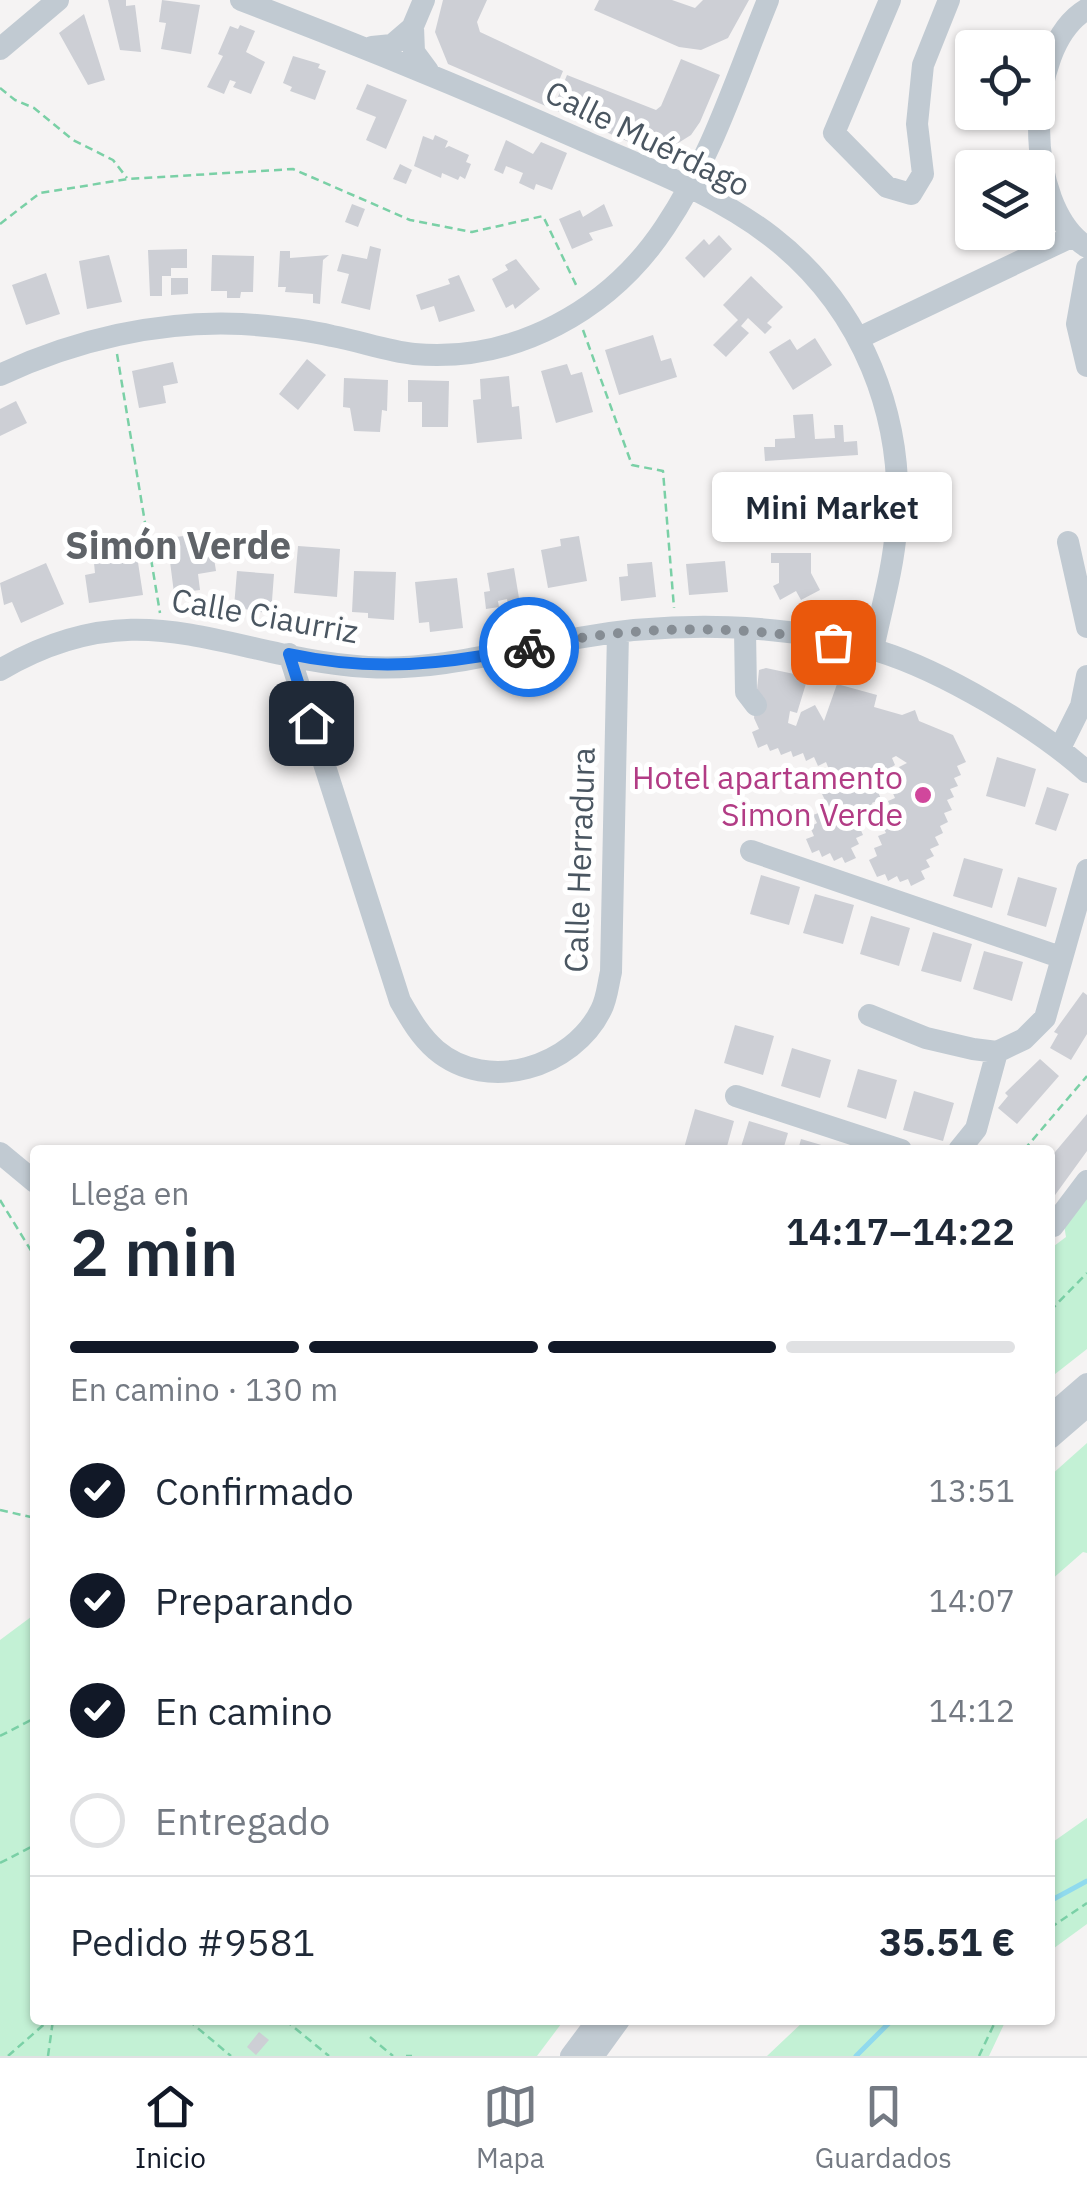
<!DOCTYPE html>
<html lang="es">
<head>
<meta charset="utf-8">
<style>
  :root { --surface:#fff; --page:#f6f6f7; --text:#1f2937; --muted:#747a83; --line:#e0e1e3; --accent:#111827 }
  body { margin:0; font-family:"IBM Plex Sans",sans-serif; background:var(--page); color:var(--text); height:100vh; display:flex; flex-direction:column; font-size:38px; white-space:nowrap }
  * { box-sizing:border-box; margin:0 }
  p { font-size:32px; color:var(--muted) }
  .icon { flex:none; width:55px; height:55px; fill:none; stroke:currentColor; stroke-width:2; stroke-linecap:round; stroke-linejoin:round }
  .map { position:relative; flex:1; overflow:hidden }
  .sheet { position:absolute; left:30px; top:1145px; width:1025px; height:880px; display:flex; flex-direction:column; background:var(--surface); border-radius:10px; box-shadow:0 2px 8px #0004 }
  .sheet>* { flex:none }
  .buttons { position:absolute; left:955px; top:30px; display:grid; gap:20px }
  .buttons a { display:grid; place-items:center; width:100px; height:100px; border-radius:10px; background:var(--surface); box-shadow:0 2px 8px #0004; font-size:50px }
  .pin { position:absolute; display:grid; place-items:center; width:85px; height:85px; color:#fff; margin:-42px; border-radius:20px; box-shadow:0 5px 15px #0006 }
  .courier { position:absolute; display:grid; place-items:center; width:100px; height:100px; margin:-50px; border:8px solid #1a73e8; border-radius:50%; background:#fff; color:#222; box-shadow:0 2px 12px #0007 }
  .bubble { position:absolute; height:70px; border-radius:10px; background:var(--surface); box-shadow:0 2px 8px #0004; font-size:32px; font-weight:600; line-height:70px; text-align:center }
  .headline em { font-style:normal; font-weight:600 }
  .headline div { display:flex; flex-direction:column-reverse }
  .headline { display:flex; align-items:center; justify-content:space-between; height:170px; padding:0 40px }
  h1 { font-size:65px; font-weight:600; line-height:75px }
  .bar { display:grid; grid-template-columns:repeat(4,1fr); gap:15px 10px; align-content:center; height:120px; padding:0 40px }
  .bar i { height:12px; border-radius:8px; background:var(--line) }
  .bar .active { background:var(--accent) }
  .bar p { grid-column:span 4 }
  .line { display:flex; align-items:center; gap:25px; padding:0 40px; border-top:2px solid var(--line) }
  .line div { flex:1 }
  ol { padding:0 40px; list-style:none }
  li { display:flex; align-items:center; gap:30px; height:110px }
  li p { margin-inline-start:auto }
  li .icon { padding:10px; border-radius:50%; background:var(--accent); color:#fff; stroke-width:4 }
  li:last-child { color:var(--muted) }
  li i { width:55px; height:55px; border:5px solid var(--line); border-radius:50% }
  .dock { display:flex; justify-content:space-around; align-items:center; height:140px; border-top:2px solid var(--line); background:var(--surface); font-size:28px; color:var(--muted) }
  .dock a { display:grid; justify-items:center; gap:5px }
  .dock .active { color:var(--accent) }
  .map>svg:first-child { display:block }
  .green { fill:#c3f1d5 }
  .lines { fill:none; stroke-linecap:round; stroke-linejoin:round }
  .stream { stroke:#90daee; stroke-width:5 }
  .building { fill:#cdcfd5 }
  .path { stroke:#7ad0a6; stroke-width:2.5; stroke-dasharray:8 5; stroke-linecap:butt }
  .minor { stroke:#c1cad2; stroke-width:22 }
  .done { stroke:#868d94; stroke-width:10; stroke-dasharray:0 18 }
  .route { stroke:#1a73e8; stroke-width:12 }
  .hotel-dot { fill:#d1479c; stroke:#fff; stroke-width:4 }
  .labels { text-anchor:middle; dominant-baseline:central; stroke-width:10; stroke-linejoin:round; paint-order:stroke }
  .street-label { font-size:32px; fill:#4a5661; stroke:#fff }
  .hotel-label { font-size:32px; fill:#b23c85; stroke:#fff; text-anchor:end }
  .quarter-label { font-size:38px; font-weight:bold; fill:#5f6368; stroke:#fff }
</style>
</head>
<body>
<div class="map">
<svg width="1087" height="2056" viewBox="0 0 1087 2056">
  <rect width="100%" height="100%" fill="#f5f3f3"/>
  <path class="green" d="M1087,1192V1349L1050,1378V1249L1066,1237L1063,1219Z
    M1087,1443V1553L1083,1552L1050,1581V1476Z
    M35,1614V2020H564L537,2056H0V1640Z
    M1087,1818V1924L1050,1951V1844Z
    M805,2020H1006L989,2056H767Z"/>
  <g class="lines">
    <path class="stream" d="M1050,1901L1087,1881
      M856,2056L892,2020"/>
  </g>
  <path class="building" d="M108,0H126V6L135,5L141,52L120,50Z
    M162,0L200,5L191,54L161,49L166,23L159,22Z
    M443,0H487L477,22L480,32L563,71L548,107L448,64L435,32Z
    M599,0H672L695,8L703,0H749L728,38L701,50L679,47L594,10Z
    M84,14L105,80L88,85L59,33Z
    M240,25L255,31L246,52L265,62L251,94L233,87L236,82L230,80L224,94L207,87L223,56L218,54L230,26L238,29Z
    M293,56L320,64L318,68L326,71L315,100L290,91L292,87L283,83Z
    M681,59L720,75L700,122L691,135L675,145L657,149L636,145L553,109L567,75L656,110L661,106Z
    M367,84L407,100L386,149L366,140L376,117L356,109Z
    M435,135L448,141L445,148L449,146L469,155L466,162L471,164L465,179L460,176L458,180L442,173L441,178L414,166L423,136L433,140Z
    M506,140L533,154L541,142L567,153L552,190L536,184L534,190L519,183L523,173L506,166L503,174L494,170Z
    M400,164L412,170L406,184L393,179Z
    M352,204L365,209L358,227L345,222Z
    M604,204L613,226L589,233L593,240L572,249L559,219L580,210L583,217Z
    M719,235L732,249L704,278L685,258L704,239L709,245Z
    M370,246L381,249L370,310L341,303L349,274L337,271L342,254L367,259Z
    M187,249V268H171V276H162V296H150L148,250Z
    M280,251H290V258L329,255L323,260L320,304L313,303V294L285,292L286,287H278Z
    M109,255L122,302L87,309L79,261Z
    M212,255L254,256L253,292H241L240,298H227V291H211Z
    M516,259L540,289L515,309L513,304L506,308L492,279L508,270L505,265Z
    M46,273L60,314L26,325L12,285Z
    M459,275L475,311L439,322L434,306L421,310L416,295L450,284L448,279Z
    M751,276L783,307L767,323L772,327L765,334L748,318L741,326L749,333L726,357L713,345L738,320L723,305Z
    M171,278H188V294L171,295Z
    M653,335L661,361L671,358L677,377L619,395L605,350Z
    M815,338L832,365L793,390L769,352L790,339L797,350Z
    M307,359L326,375L298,410L279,394Z
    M173,362L178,383L163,386L166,403L139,408L132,371Z
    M567,364L571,375L582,372L593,412L556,423L541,371Z
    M509,376L512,407L519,406L522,439L477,443L473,400L481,399L480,379Z
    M344,378L388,380L387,411L382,410L380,432L354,431L350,408L343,407Z
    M408,380L449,381L448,427H422V402H408Z
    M16,401L27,423L0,436V409Z
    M813,414L815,439L835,438L834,425H843L844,442L857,441L858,455L765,461L764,447H775V439L795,438L793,415Z
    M832,484L833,528L811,529L810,506H794L793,485Z
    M192,535L194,555L213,552L216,571L198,574L200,590L174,593L167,538Z
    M579,536L587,581L548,588L541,550L561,546L560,539Z
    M298,546L340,549L337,597L294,593Z
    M771,553H811V573L820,590L801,600L796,591L780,600L773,586L779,583V563H771Z
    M137,556L143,595L89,603L85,575L95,573L94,563Z
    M725,561L728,592L689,595L686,564Z
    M652,562L656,597L621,601L619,577L628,576L627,564Z
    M46,563L64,604L21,623L12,602L4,605L0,583Z
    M514,568L520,604L508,605L507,599L498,601L499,607L486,609L484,592L490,591L487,573Z
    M237,571L274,574L271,614L234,607Z
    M354,571L396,572L394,620L368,618V613L352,612Z
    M457,578L463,628L430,632L429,622L419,623L415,582Z
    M766,668L808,677L797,713L790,711L788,723L796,726L801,712L815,705L824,721L837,684L877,695L874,707L902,715L915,710L919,721L953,735L966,762L957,766L961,775L954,778L958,786L950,789L954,797L947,800L952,810L944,813L948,822L940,826L943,833L935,837L939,845L930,849L934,856L926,860L930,867L921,871L925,879L911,886L908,879L900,882L897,876L888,881L885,874L877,877L869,860L877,856L874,848L882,845L878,836L886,833L882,825L889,822L885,813L892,810L888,801L895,798L891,789L899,785L895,778L903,774L899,767L907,763L896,756L892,758L895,765L887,770L890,776L883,780L886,788L878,792L881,799L872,803L875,810L866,814L869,821L859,826L863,835L856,838L859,844L851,848L856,858L845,863L842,857L834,861L830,853L822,857L819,850L812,853L806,839L814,836L810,827L817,823L813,815L821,812L817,804L825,800L821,792L830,789L826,780L832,777L826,762L818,766L814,757L806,761L803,753L793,757L791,751L781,755L778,748L770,751L767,744L758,748L752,732L759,729L754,718L759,670Z
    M997,757L1036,769L1025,807L986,796Z
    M1047,787L1069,794L1056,831L1035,824Z
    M964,858L1003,869L992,908L953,896Z
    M761,875L800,887L789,925L750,914Z
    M1018,877L1057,888L1046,927L1007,915Z
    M815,894L854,905L843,944L803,933Z
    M871,916L910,928L899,966L860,954Z
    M933,932L972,944L961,982L921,971Z
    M984,951L1023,962L1012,1001L973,989Z
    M1083,992L1087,995V1034L1071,1060L1050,1048L1058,1034L1054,1032Z
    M735,1025L774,1036L763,1075L724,1063Z
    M792,1048L831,1060L820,1098L781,1086Z
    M1040,1059L1059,1076L1017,1124L998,1108L1008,1096L1005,1093Z
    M858,1069L897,1080L886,1119L847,1107Z
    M914,1091L954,1103L943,1141L903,1130Z
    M695,1109L734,1121L726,1150L684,1148Z
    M1087,1114V1151L1050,1202V1158Z
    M749,1121L788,1133L783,1150H740Z
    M801,1139L835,1149V1150H798Z
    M259,2032L269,2040L256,2055L247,2047Z"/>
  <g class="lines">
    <path class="path" d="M0,88L15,100L34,108L73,140L113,160L127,178
      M0,224L40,193L128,179L293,169L410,220L472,232L543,216L578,289
      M583,330L632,465L663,471L674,608
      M117,354L160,613
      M1024,1150L1087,1076
      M0,1200L35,1257
      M1050,1311L1087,1273
      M0,1510L35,1518
      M0,1736L35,1718
      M0,1863L35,1845
      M1050,1928L1087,1903
      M188,2020L231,2056
      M285,2020L329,2056
      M370,2037L393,2056
      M8,2056L49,2020
      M48,2056L53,2020
      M406,2056H412
      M979,2056L996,2020"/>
    <path class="minor" d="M241,0C354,43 466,89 577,138C643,167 714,192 772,237C862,307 906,417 896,530C893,570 881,610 873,649
      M890,0L834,133L887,187L911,194L923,174L917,124L923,65L949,0
      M1087,9C1022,47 1024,208 1087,247
      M408,38L424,0
      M372,47L392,45L413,27L414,52L428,71
      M0,49L58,0
      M1087,268L1077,324L1087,366
      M861,337L1071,237
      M0,375C74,340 160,320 242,324C272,326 303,329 332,336C360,341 386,351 414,354C515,363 610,310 665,227C711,159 737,76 768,0
      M1068,542L1087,627
      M745,630L746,692L756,705
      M289,654L400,1001C411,1020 420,1036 436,1050C488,1094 573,1067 601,1010C607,999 608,984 611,972L618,632
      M0,670C143,586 226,658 368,667C440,671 507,650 578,638C673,621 785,622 878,651C943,671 1037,727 1087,772
      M1060,748L1081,706L1087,676
      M751,851L1060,957
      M869,1015L926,1038L973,1049L997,1052L1024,1039L1045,1018L1087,870
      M736,1096L901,1150
      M959,1150L976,1129L997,1052
      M0,1153L35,1182
      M1053,1226L1087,1181
      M1050,1416L1087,1384
      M1050,1438L1087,1406
      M571,2056L598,2020
      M593,2056L619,2020"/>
  </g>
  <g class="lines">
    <path class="done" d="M529,647C631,626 731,623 833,642"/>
    <path class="route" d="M311,723L289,654C372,672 447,665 529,647"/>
  </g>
  <circle class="hotel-dot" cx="923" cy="795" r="10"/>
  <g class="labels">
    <g class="street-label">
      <text transform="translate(648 138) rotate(26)">Calle Muérdago</text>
      <text transform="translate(265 615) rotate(10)">Calle Ciaurriz</text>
      <text transform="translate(579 860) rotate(-88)">Calle Herradura</text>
    </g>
    <g class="hotel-label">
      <text x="903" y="777">Hotel apartamento<tspan x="903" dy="37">Simon Verde</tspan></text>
    </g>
    <g class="quarter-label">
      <text x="178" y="544">Simón Verde</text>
    </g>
  </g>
</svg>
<div class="buttons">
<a><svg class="icon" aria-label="locate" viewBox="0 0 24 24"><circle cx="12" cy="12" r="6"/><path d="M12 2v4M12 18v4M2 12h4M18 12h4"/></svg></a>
<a><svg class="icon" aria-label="layers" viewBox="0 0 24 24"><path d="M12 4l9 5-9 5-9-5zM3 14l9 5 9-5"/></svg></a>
</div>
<div class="pin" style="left:833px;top:642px;background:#ea580c"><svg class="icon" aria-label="bag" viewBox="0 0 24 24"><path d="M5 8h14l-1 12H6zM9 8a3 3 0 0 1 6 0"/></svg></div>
<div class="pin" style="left:311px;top:723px;background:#1f2937"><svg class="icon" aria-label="home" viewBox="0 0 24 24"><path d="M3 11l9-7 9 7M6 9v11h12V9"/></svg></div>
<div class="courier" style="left:529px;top:647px"><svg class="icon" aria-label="bike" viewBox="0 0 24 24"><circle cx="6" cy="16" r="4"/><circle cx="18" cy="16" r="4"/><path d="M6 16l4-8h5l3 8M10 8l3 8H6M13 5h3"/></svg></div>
<div class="bubble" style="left:712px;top:472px;width:240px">Mini Market</div>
<section class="sheet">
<div class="headline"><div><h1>2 min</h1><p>Llega en</p></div><em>14:17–14:22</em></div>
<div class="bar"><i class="active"></i><i class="active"></i><i class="active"></i><i></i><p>En camino · 130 m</p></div>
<ol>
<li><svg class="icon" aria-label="check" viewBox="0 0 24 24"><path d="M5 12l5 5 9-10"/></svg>Confirmado<p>13:51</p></li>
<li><svg class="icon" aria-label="check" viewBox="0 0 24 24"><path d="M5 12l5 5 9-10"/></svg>Preparando<p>14:07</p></li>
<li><svg class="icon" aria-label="check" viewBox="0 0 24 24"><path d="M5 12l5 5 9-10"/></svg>En camino<p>14:12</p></li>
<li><i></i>Entregado</li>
</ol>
<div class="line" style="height:130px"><div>Pedido #9581</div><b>35.51 €</b></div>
</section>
</div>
<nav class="dock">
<a class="active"><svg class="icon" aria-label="home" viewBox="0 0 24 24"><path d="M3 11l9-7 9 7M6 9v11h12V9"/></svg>Inicio</a>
<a><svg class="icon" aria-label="map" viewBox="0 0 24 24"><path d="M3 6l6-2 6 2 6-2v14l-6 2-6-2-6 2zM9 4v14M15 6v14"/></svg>Mapa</a>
<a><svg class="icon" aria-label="saved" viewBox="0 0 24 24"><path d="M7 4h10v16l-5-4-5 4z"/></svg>Guardados</a>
</nav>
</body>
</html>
